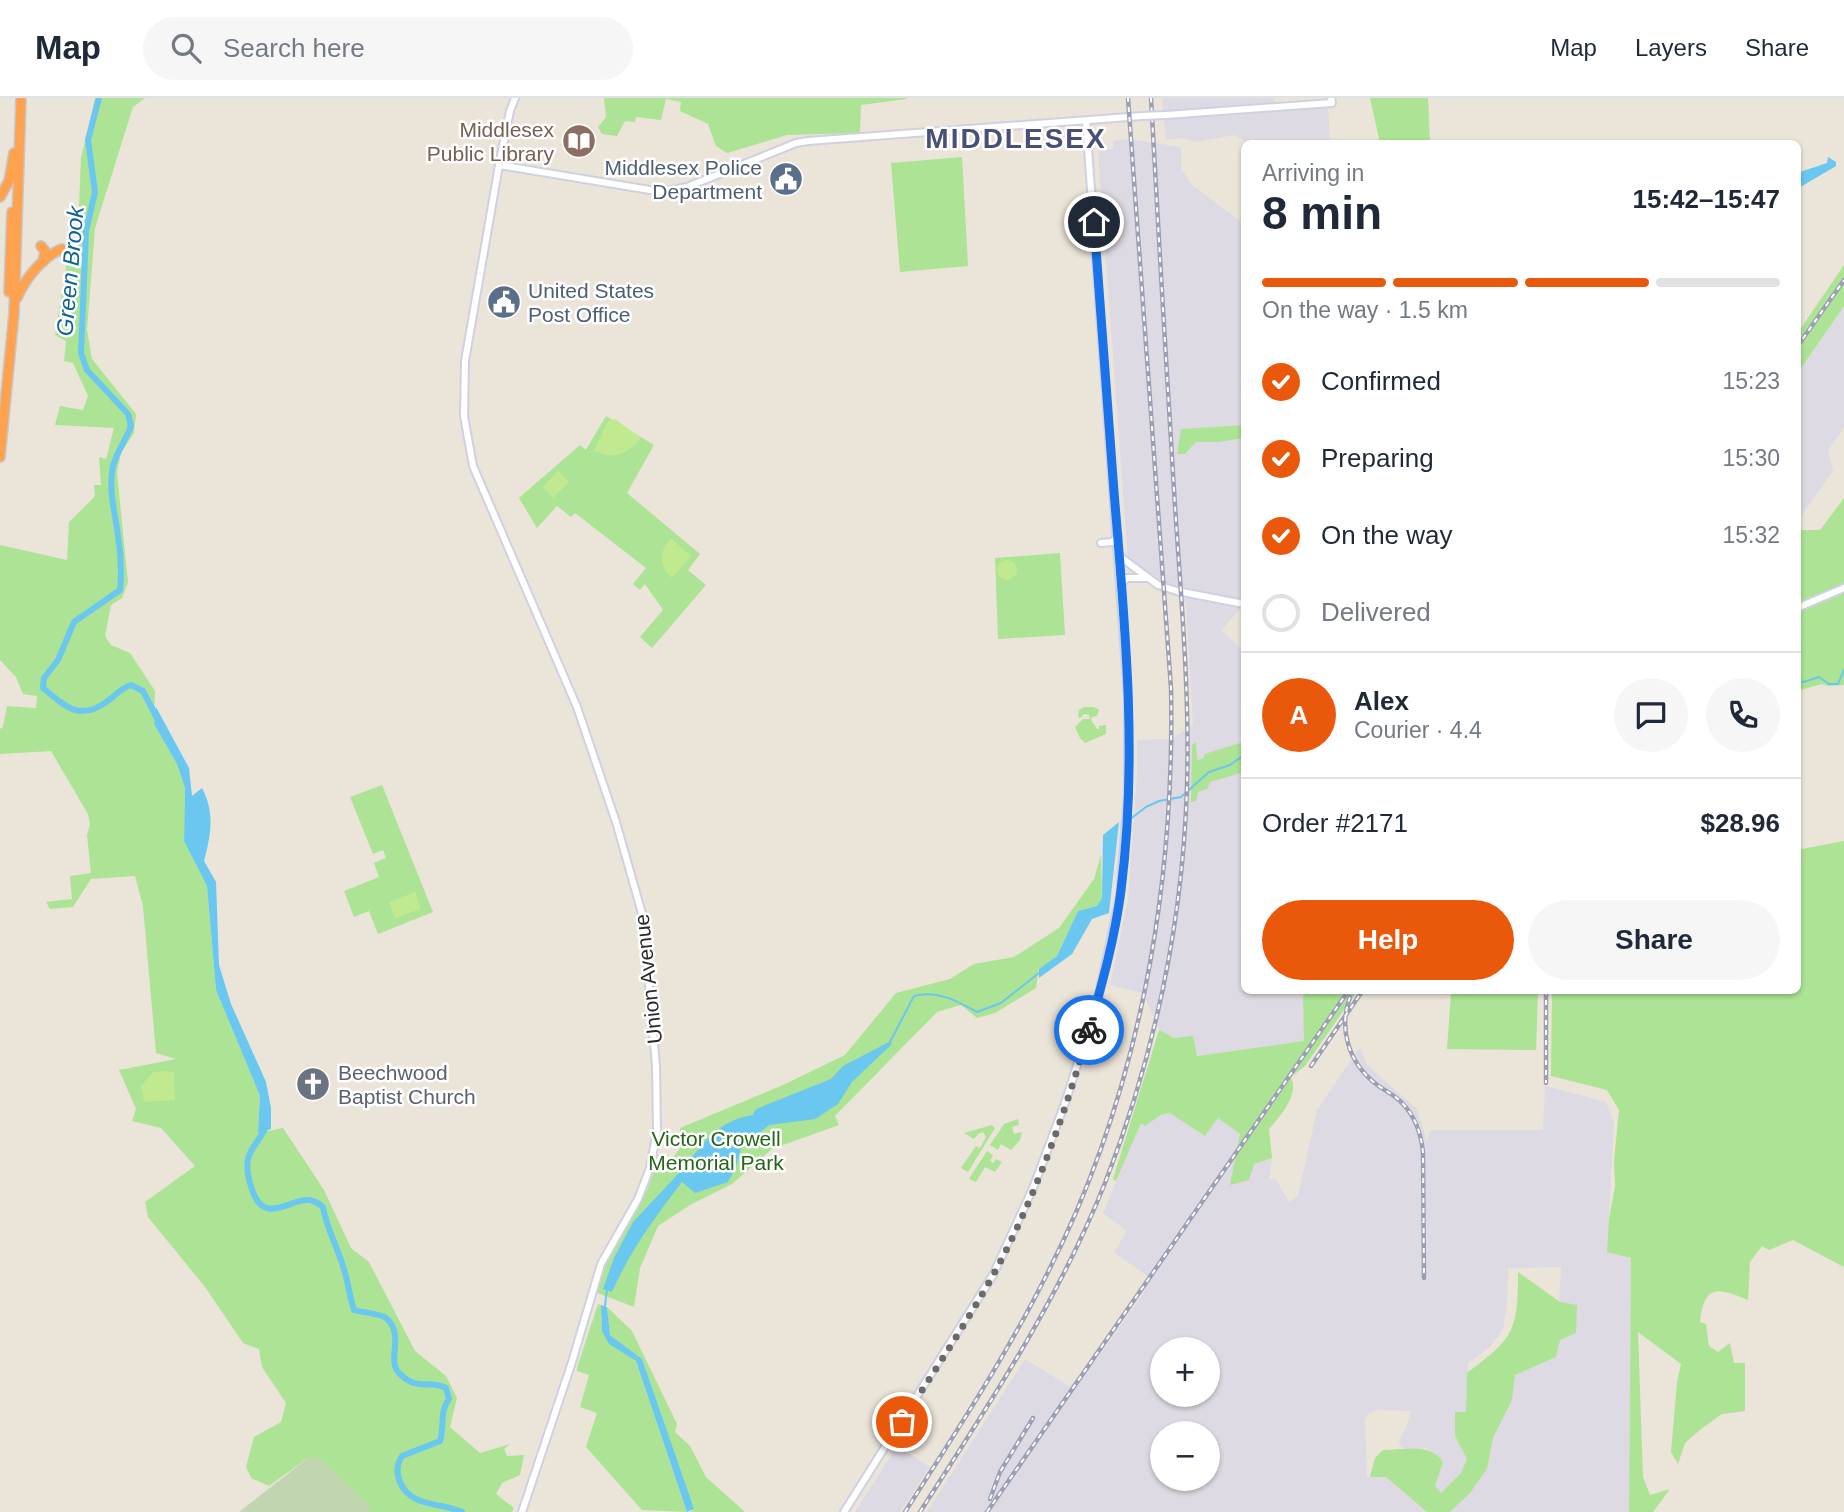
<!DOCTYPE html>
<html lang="en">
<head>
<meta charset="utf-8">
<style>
  :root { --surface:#fff; --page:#f6f6f7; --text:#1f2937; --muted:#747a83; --line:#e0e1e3; --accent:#ea580c }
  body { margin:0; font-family:Arial,sans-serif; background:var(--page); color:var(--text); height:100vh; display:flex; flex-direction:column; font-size:26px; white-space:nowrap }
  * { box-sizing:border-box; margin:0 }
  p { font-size:23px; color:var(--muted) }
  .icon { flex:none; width:38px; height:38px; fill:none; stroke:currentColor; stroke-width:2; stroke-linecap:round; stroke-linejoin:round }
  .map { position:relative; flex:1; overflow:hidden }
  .sheet { position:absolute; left:1241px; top:42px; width:560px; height:854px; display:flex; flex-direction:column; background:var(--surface); border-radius:10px; box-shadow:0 2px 5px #0004 }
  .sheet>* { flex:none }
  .buttons { position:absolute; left:1150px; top:1239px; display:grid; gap:14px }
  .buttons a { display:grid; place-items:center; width:70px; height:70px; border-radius:50%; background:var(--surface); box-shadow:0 2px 5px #0004; font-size:35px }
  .pin { position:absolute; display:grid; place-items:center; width:60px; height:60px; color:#fff; margin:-30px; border:4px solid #fff; border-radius:50%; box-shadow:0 2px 7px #0007 }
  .courier { position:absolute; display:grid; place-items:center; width:70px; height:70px; margin:-35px; border:5px solid #1a73e8; border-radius:50%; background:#fff; color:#222; box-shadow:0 2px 9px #0007 }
  .head em { font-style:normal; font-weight:700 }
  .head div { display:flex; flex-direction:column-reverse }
  .head { display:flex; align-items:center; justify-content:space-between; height:119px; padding:0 21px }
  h1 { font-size:46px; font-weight:700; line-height:52px }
  .bar { display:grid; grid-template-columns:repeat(4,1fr); gap:10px 7px; align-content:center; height:84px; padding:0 21px }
  .bar i { height:9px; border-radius:5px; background:var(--line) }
  .bar .selected { background:var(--accent) }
  .bar p { grid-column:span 4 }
  .line { display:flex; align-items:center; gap:18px; padding:0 21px; border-top:2px solid var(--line) }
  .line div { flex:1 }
  .round { display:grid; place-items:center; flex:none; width:74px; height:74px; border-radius:37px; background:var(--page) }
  ol { padding:0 21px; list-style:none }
  li { display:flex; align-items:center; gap:21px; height:77px }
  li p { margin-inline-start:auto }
  li .icon { padding:7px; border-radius:50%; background:var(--accent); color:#fff; stroke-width:4 }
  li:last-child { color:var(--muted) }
  li i { width:38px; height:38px; border:4px solid var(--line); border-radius:50% }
  .primary-button { display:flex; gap:14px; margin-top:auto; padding:14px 21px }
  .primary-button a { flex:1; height:80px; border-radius:42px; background:var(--accent); color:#fff; font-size:28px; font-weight:700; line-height:80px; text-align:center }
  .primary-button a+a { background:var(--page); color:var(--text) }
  header { display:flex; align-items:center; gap:42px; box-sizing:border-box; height:98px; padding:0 35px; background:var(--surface); border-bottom:2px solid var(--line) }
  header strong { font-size:33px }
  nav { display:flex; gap:38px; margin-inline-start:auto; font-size:24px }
  .search { width:490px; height:63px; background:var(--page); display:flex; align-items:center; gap:18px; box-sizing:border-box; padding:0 24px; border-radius:38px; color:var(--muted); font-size:26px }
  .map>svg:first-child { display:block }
  .industrial { fill:#dddae3; fill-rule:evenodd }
  .green { fill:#ace394 }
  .cemetery { fill:#c1d5b0 }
  .pitch { fill:#c1ea90 }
  .water { fill:#6ac7ef }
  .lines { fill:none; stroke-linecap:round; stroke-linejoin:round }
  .stream { stroke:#6ac7ef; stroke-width:2 }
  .river { stroke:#6ac7ef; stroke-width:6 }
  .secondary-casing { stroke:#cfd1e2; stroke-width:10 }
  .highway-casing { stroke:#c7c7c7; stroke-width:12 }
  .secondary { stroke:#fff; stroke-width:6 }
  .highway { stroke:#ffa250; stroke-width:9 }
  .rail-casing { stroke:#9c9fb3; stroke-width:4.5 }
  .rail { stroke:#fff; stroke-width:2; stroke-dasharray:5; stroke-linecap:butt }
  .secondary-bridge-casing { stroke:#cfd1e2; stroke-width:10; stroke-linecap:butt }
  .secondary-bridge { stroke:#fff; stroke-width:6 }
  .done { stroke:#6c6a66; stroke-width:7; stroke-dasharray:0 12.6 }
  .route { stroke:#1a73e8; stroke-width:9 }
  .labels { text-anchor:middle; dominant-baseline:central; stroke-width:5; stroke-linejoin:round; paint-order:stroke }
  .education-label { font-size:21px; fill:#785e54; stroke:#fff; text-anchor:end }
  .service-label { font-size:21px; fill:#4e5e75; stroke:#fff; text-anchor:end }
  .street-label { font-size:21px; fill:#282828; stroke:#fff }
  .worship-label { font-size:21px; fill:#5b616d; stroke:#fff; text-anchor:start }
  .park-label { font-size:21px; fill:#256518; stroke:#fff }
  .water-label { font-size:23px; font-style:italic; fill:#0c6399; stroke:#fff }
  .district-label { font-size:28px; font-weight:bold; letter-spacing:2px; fill:#484f79; stroke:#fff }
</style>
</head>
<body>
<header>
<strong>Map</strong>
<div class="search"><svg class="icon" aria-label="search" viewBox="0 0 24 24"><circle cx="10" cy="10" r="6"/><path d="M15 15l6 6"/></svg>Search here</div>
<nav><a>Map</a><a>Layers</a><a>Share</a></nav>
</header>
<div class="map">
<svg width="1844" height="1414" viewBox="0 0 1844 1414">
  <rect width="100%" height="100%" fill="#ebe4d9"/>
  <path class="industrial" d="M1162,0H1275L1276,14L1328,10L1330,45H1247L1235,37L1195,44L1184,40L1166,42Z
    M1128,41L1181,49V71L1193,88L1244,126V327L1182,331L1177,355L1185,356L1196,343L1220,344L1244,340V493H1242V509L1221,532L1244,553V892L1303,893L1305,943L1196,958L1174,940L1159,932L1143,895L1110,887L1128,802L1137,677V642L1171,641L1193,627L1186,505L1128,462L1098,52L1113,51V43Z
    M1844,208V329L1828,353L1833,373L1797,424V276Z
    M1360,949L1367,967L1417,1011L1427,1044L1430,1032H1543L1545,988L1606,1004L1614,1025L1607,1154L1631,1160L1629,1414H1450L1470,1395L1487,1371L1493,1340L1512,1302L1515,1277L1556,1259L1561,1169L1508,1170L1507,1208L1503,1231L1490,1249L1468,1265L1466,1315L1456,1314L1455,1338L1467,1361L1461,1375L1441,1395L1434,1388L1443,1364L1426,1350L1410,1352L1401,1349L1399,1343L1407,1327L1411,1313L1376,1312L1369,1315L1365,1321L1367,1379H1386L1427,1414H927L1025,1261L1069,1288L1097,1261L1145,1193L1147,1178L1114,1154L1127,1133L1103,1115L1141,1024L1145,1028L1161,1017L1171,1015L1205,1038L1218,1020L1240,1036L1254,1066L1272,1060L1269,1081H1276L1289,1104L1298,1098L1317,1012ZM1162,1251H1208V1297H1162ZM1162,1335H1208V1381H1162Z
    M897,1348L930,1369L900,1414H855Z"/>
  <path class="green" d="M95,0H145L133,9L95,130L87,232L92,261L136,316L134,335L121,355L117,375L128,484L122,500L111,507L105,538L111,547L130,555L155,593L154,626L177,666L185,690L184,743L207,788L216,892L260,998L258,1035L283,1030L324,1092L351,1150L369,1164L415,1253L446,1278L457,1300L450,1329L480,1355L510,1346L504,1351L507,1358L524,1357L520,1377L502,1385L496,1396L514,1410L512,1414H371L366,1405L317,1359H309L269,1388L251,1380L246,1369L254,1339L281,1324L286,1305L262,1269L259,1251L243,1245L205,1189L148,1119L145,1104L195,1068L161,1030L132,1023L136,1011L119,972L176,961L156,955L143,808L135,778L91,781L73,809L50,811L46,804L72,801L70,778L91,775L87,737L90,726L88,716L51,653L0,656V631L3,629L7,608L36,610L37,598L23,596L16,579L0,562V447L67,462L69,424L95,398L94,387H101L99,359L106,361L114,330L55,327L60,308L83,312L88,298L73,265L64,263L66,243L55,237L68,157L77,158L81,60Z
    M604,0H907V1L861,7L860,35L787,37L727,55L716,48L708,26L680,13L681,4L666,1L661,22L636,19L635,24L625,23L617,38L602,36L598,29L606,19Z
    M1370,0H1428L1430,45H1380Z
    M962,59L968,168L900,174L891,65Z
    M1844,167V208L1797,276V236Z
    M606,318L654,347L627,395L700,456L688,472L706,487L652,550L640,539L663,512L645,486L640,492L633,486L646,470L575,415L571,419L557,408L537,430L519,400L580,347L586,352Z
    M1244,327V340L1220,344H1196L1185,356H1177L1181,331Z
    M1844,400V587L1828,588L1822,586L1797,593V432H1820Z
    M1060,455L1065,537L998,541L995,460Z
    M1084,609H1094L1099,612L1097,618L1092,619L1091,622L1097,631H1099V628L1106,627V636L1085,645L1080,640L1075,629L1083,621H1090L1089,617L1084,616L1080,620L1078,618L1079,612Z
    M1244,621V674C1232,677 1223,681 1210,684L1207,691L1198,694L1196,703L1191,704L1192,647L1196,644L1197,662L1203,661L1205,656L1243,644L1242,627Z
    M382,687L433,814L378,836L369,813L354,819L344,793L379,779L374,765L386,760L383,752L373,756L350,699Z
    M1844,743V1169L1793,1142L1769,1152L1762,1148L1750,1164L1748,1202C1718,1189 1704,1186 1700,1224L1706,1226L1709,1248L1718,1254L1730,1245L1734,1265H1745V1313L1722,1316L1701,1331L1685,1345L1678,1366L1671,1354L1677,1284L1681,1266L1638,1234L1643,1379L1650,1397L1670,1391L1653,1414H1629L1631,1160L1607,1154L1609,1121L1615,1088L1614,1063L1619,1012L1607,992L1551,978L1552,893L1797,892V752Z
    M1101,757L1102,800L1097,808L1078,813L1057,858L1039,871L1036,890L995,915L977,920L961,907L937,914L835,1018L839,1027L772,1051L732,1086L690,1107L658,1128L640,1170L634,1209L595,1194L614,1144L647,1092L657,1065L670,1064L680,1050V1030L783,987L845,957L896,895L950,881L974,866L1014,859L1059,830L1094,781Z
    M1303,893H1357L1305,968L1291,979C1299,998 1281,1017 1269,1031L1272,1060L1254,1066L1249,1082L1230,1087L1240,1036L1218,1020L1205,1038L1170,1015L1161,1017L1145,1028L1141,1025L1116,1083L1113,1081L1159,932L1174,940L1193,938L1197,958L1304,943Z
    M1453,893H1538L1536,952L1447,951L1451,896Z
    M1018,1021L1019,1027L1012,1029L1014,1036L1022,1034L1020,1042L1011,1052L1001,1046L998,1052L990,1047L1004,1026Z
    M992,1027L995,1030L968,1074L961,1070L976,1048L980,1050L986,1039L983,1034L978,1036L974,1041L964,1035Z
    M987,1053L993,1057L990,1063L993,1065L996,1061L1002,1064L995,1074L985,1069L976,1084L969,1081Z
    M1518,1174L1560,1204L1577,1207L1576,1235L1560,1242L1556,1259L1515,1277L1512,1302L1493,1340L1487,1371L1470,1395L1450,1414H1427L1386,1379H1370L1375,1360L1383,1352C1404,1352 1430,1344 1443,1364L1435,1388L1441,1395L1461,1375L1467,1361L1455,1338V1314H1466L1467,1275C1514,1240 1518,1233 1518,1174Z
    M598,1206L601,1207L602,1233L609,1245L636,1263L687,1414L642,1412L586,1349L597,1315L580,1309L589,1277L577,1273V1270Z
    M607,1209L632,1233L677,1326L675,1334L690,1348L706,1379L745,1414H690L693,1412L642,1262L610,1237Z"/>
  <path class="cemetery" d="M309,1359H317L367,1405L371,1414H239Z"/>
  <path class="pitch" d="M615,321L641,340C629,356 613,362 594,353L608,323Z
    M558,373L569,384L553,400L543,389Z
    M671,440L691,458L672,480C658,467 659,454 671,440Z
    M997 472a10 10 0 1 1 20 0a10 10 0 1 1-20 0Z
    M415,794L421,811L395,820L389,804Z
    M163,973L174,974L175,1002L144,1004L141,988L153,974Z"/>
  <path class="water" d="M1828,59L1836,64V68L1797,91V75L1827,65Z
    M156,609L189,670L192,698L202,690C215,715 211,736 204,763L216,784L219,867L231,906L266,984L271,1010V1031L258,1035L260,998L216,892L207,788L184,743L185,690L177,666L154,626Z
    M1119,724L1109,815L1092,821L1072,856L1039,880V871L1057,858L1078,813L1097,808L1102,800L1103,737Z
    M889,944L892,946L852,984L838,1006L815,1021L769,1027L741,1050L736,1069L728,1084L695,1095L682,1084C655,1119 630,1153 612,1194L603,1191L614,1160L633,1124L679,1075V1073C705,1047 713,1024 753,1017L755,1012L761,1009L831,981L843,968Z
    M601,1207L607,1209L610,1237L642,1261L694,1411L687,1414L636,1263L609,1246L602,1233Z"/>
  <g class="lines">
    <path class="stream" d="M1797,586L1819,579L1829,586H1838L1844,572
      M1129,722L1146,709L1159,703L1181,699L1209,674L1230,667L1244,657
      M890,944L914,898C938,892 957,903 977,914L1001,905L1039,875
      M605,1208L607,1190"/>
    <path class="river" d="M99,0L88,42L95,94L86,133L81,255L87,272L128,316L131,328C126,342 117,353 113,368C108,392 115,414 118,438C121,456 122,473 120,492L74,524L58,562L44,580L43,590C67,610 81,624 109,602C117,596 121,590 131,587L143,593L158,622
      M266,1028C262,1040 250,1050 248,1061C246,1071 248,1079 251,1088C263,1133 293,1096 313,1103C317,1104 320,1107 323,1109C326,1129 337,1148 343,1168C348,1182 349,1197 354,1212C363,1215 379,1215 386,1220C406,1237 385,1263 400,1276C419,1294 427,1281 446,1290L449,1301C439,1314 445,1328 440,1343L402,1358C397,1366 396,1375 400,1384C411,1410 441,1404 462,1414"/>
    <g class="secondary-casing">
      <path id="secondary" d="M515,0L510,13L499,67L465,263L464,318L473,368L577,609L616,724L643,819L656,968L657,1033L650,1070L638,1101L601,1166L572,1264L522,1414
        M1166,17L1332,5L1331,0
        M499,67L662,94L687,89L796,45L808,43L1142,18
        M1101,445L1112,444L1118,438
        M1119,458L1158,487L1177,493L1244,506
        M1122,486L1126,480H1146
        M1797,510L1844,490
        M844,1414L993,1177L1033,1090L1065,1005L1097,905L1120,799L1128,694V599L1086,23"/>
    </g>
    <g class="highway-casing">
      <path id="highway" d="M0,99L9,83L14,55
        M41,148L45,153L43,164
        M9,194L12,114
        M17,200C25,181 43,158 62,151
        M0,359L14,215L21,0"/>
    </g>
    <use href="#secondary" class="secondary"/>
    <use href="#highway" class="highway"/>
    <g class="rail-casing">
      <path id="rail" d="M1797,249L1844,182
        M1546,892V985
        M1350,899C1338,931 1349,965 1376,986C1385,993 1395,997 1402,1005C1416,1019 1421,1036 1423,1054L1424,1180
        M1311,968L1363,892
        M990,1401L1000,1374L1033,1320
        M905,1414C954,1337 1005,1260 1046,1178C1139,997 1175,792 1171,590L1128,0
        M920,1414C988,1308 1058,1203 1105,1085C1154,959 1183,823 1187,688C1190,589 1180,490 1174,392C1166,261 1158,131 1151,0
        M987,1414L1349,892"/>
    </g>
    <use href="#rail" class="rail"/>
    <g class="secondary-bridge-casing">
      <path id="secondary-bridge" d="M1142,18L1166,17"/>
    </g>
    <use href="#secondary-bridge" class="secondary-bridge"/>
  </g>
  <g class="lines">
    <path class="done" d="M902,1324C932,1276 964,1229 992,1179C1034,1103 1065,1016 1089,932"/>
    <path class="route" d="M1089,932C1102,886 1115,840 1121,792C1138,660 1125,526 1114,394C1107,304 1101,214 1094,124"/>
  </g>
  <defs>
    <g id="library-disc" transform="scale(1.75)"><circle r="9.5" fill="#8d6e63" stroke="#fff"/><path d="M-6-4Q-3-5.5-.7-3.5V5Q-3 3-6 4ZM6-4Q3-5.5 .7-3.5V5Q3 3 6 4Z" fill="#fff"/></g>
    <g id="civic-disc" transform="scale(1.75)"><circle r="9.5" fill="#5c6f8a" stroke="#fff"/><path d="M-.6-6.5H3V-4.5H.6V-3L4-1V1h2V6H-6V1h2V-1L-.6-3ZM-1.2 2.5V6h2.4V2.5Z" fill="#fff"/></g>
    <g id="church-disc" transform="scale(1.75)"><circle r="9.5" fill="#6b7280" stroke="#fff"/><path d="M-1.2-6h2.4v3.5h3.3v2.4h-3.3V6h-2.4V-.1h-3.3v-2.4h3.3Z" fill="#fff"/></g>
  </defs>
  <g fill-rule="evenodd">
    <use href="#library-disc" x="579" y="43"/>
    <use href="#civic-disc" x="786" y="81"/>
    <use href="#civic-disc" x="504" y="204"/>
    <use href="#church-disc" x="313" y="986"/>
  </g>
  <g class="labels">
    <g class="education-label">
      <text x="554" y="31">Middlesex<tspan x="554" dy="24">Public Library</tspan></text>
    </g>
    <g class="service-label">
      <text x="762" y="69">Middlesex Police<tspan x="762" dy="24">Department</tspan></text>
      <text x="528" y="192" text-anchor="start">United States<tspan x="528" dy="24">Post Office</tspan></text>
    </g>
    <g class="street-label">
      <text transform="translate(648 881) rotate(-96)">Union Avenue</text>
    </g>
    <g class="worship-label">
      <text x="338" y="974">Beechwood<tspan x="338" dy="24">Baptist Church</tspan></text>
    </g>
    <g class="park-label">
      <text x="716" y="1040">Victor Crowell<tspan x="716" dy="24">Memorial Park</tspan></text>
    </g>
    <g class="water-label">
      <text transform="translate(70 173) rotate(-85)">Green Brook</text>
    </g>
    <g class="district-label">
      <text x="1016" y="40">MIDDLESEX</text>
    </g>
  </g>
</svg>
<div class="buttons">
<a>+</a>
<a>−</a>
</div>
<div class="pin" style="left:902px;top:1324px;background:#ea580c"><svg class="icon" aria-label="bag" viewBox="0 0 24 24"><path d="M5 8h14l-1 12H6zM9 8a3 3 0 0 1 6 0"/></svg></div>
<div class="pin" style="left:1094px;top:124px;background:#1f2937"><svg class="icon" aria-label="home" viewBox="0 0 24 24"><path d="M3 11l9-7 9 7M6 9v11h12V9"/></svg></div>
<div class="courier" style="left:1089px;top:932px"><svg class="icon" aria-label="bike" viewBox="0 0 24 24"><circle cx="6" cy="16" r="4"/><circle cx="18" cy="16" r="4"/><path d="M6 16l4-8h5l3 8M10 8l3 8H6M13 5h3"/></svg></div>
<section class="sheet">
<div class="head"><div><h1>8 min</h1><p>Arriving in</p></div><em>15:42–15:47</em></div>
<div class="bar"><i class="selected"></i><i class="selected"></i><i class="selected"></i><i></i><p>On the way · 1.5 km</p></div>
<ol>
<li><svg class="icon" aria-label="check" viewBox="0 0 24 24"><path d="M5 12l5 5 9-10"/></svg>Confirmed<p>15:23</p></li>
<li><svg class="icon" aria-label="check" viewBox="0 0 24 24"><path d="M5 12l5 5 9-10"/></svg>Preparing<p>15:30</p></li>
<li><svg class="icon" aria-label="check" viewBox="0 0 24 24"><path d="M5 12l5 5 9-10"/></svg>On the way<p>15:32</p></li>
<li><i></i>Delivered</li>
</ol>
<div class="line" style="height:126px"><b class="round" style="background:var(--accent);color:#fff">A</b><div><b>Alex</b><p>Courier · 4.4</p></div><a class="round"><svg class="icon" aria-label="chat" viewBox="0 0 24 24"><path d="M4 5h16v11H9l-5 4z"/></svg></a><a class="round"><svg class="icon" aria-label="phone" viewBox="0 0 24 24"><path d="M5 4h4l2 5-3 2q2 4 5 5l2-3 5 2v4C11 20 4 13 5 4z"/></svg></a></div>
<div class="line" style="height:91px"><div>Order #2171</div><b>$28.96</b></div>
<div class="primary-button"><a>Help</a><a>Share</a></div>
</section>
</div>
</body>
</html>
